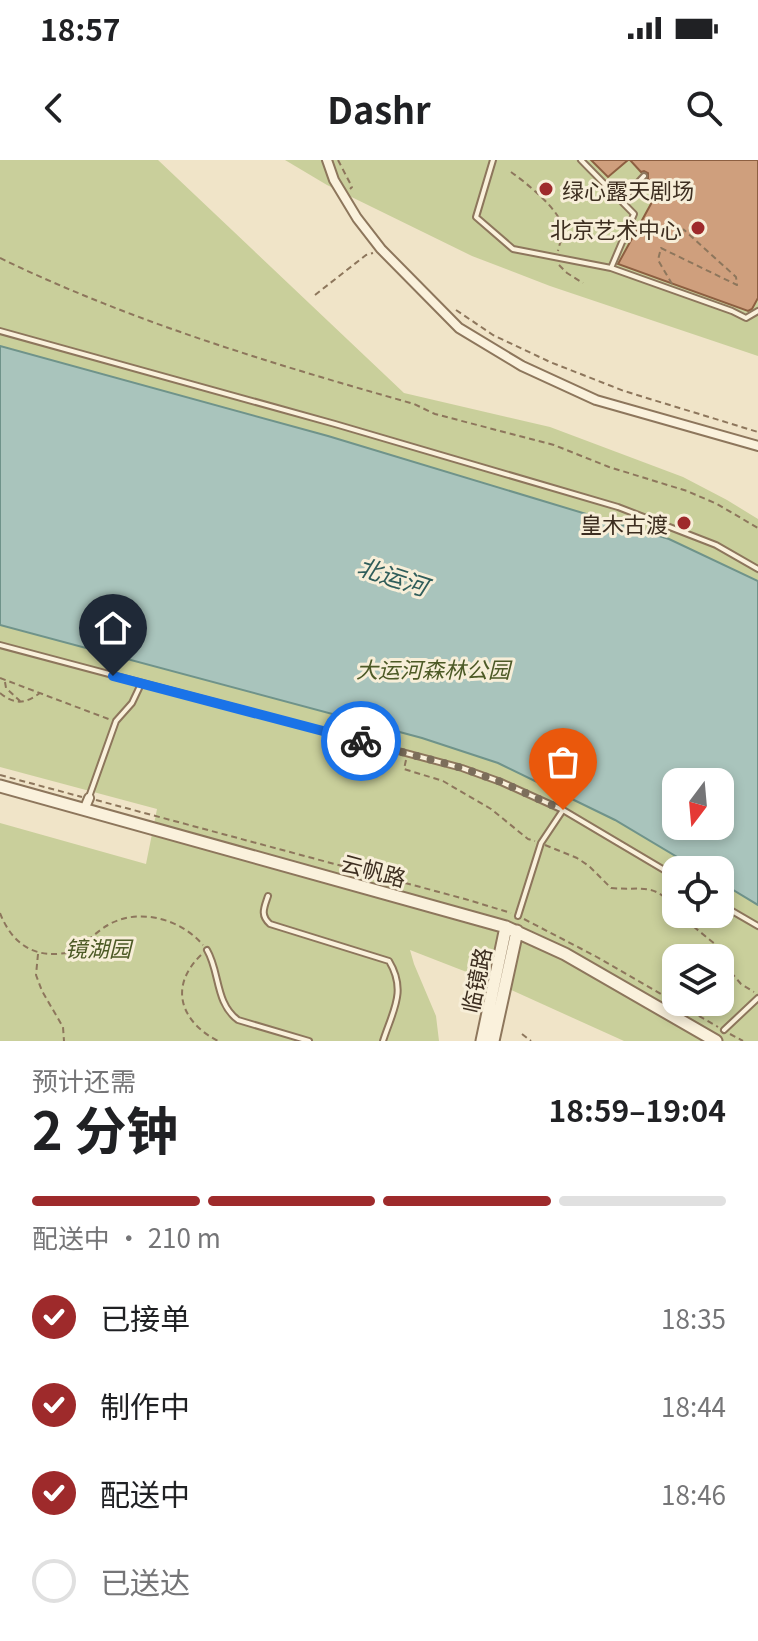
<!DOCTYPE html>
<html lang="zh">
<head>
<meta charset="utf-8">
<style>
  :root { --surface:#fff; --page:#f6f6f6; --text:#202124; --muted:#757577; --line:#e0e0e0; --accent:#9e2a2b }
  body { margin:0; font-family:Georgia,"Noto Sans SC",serif; background:var(--page); color:var(--text); height:100vh; display:flex; flex-direction:column; font-size:30px; white-space:nowrap }
  * { box-sizing:border-box; margin:0 }
  p { font-size:26px; color:var(--muted) }
  .icon { flex:none; width:44px; height:44px; fill:none; stroke:currentColor; stroke-width:2; stroke-linecap:round; stroke-linejoin:round }
  .map { position:relative; height:881px; overflow:hidden }
  .sheet { display:flex; flex-direction:column; background:var(--surface); flex:1 }
  .sheet>* { flex:none }
  .needle { width:52px; rotate:196deg }
  .buttons { position:absolute; left:662px; top:608px; display:grid; gap:16px }
  .buttons a { display:grid; place-items:center; width:72px; height:72px; border-radius:16px; background:var(--surface); box-shadow:0 4px 12px #0003; font-size:40px }
  .pin { position:absolute; display:grid; place-items:center; width:68px; height:68px; color:#fff; margin:-82px -34px; border-radius:50% 50% 50% 0; rotate:-45deg; box-shadow:0 0 8px #0007 }
  .pin .icon { rotate:45deg }
  .courier { position:absolute; display:grid; place-items:center; width:80px; height:80px; margin:-40px; border:6px solid #1a73e8; border-radius:50%; background:#fff; color:#222; box-shadow:0 2px 10px #0007 }
  .headline em { font-style:normal; font-weight:700 }
  .headline div { display:flex; flex-direction:column-reverse }
  .headline { display:flex; align-items:center; justify-content:space-between; height:136px; padding:0 32px }
  h1 { font-size:52px; font-weight:700; line-height:60px }
  .bar { display:grid; grid-template-columns:repeat(4,1fr); gap:12px 8px; align-content:center; height:96px; padding:0 32px }
  .bar i { height:10px; border-radius:6px; background:var(--line) }
  .bar .selected { background:var(--accent) }
  .bar p { grid-column:span 4 }
  ol { padding:0 32px; list-style:none }
  li { display:flex; align-items:center; gap:24px; height:88px }
  li p { margin-inline-start:auto }
  li .icon { padding:8px; border-radius:50%; background:var(--accent); color:#fff; stroke-width:4 }
  li:last-child { color:var(--muted) }
  li i { width:44px; height:44px; border:4px solid var(--line); border-radius:50% }
  .status { display:flex; justify-content:space-between; align-items:center; height:56px; padding:0 40px; background:var(--surface); direction:ltr }
  .status svg { height:22px; fill:currentColor }
  header { display:flex; justify-content:space-between; align-items:center; height:104px; padding:0 32px; background:var(--surface); font-size:36px; font-weight:700 }
  .map>svg:first-child { display:block }
  .green { fill:#c9cf9b; fill-rule:evenodd }
  .water { fill:#a9c4bc; stroke:#6f938a; stroke-width:2; fill-rule:evenodd }
  .building { fill:#cf9f7d; stroke:#8d5f41; stroke-width:2 }
  .lines { fill:none; stroke-linecap:round; stroke-linejoin:round }
  .service-casing { stroke:#8d765c; stroke-width:8 }
  .minor-casing { stroke:#8d765c; stroke-width:12 }
  .tertiary-casing { stroke:#8d765c; stroke-width:15 }
  .path { stroke:#8d765c; stroke-width:2; stroke-dasharray:6 4; stroke-linecap:butt }
  .service { stroke:#faf1dc; stroke-width:4 }
  .minor { stroke:#faf1dc; stroke-width:8 }
  .tertiary { stroke:#faf1dc; stroke-width:11 }
  .done { stroke:#7c6e5b; stroke-width:8; stroke-dasharray:0 14.4 }
  .route { stroke:#1a73e8; stroke-width:10 }
  .poi-dot { fill:#9e2a2b; stroke:#f7eed8; stroke-width:3 }
  .labels { text-anchor:middle; dominant-baseline:central; stroke-width:6; stroke-linejoin:round; paint-order:stroke }
  .poi-label { font-size:22px; fill:#3d2e20; stroke:#f7eed8; text-anchor:end }
  .park-label { font-size:22px; font-style:italic; fill:#4d5a26; stroke:#f7eed8 }
  .street-label { font-size:22px; fill:#3d2e20; stroke:#f7eed8 }
  .water-label { font-size:24px; font-style:italic; fill:#2f5d5a; stroke:#f7eed8 }
</style>
</head>
<body>
<div class="status"><b>18:57</b><svg viewBox="0 0 49 12"><path d="M0 12V9h3v3zM5 12V6h3v6zM10 12V3h3v9zM15 12V0h3v12zM26 1h20v11H26zM47 4h2v5h-2z"/></svg></div>
<header><svg class="icon" aria-label="back" viewBox="0 0 24 24"><path d="M15 5l-7 7 7 7"/></svg>Dashr<svg class="icon" aria-label="search" viewBox="0 0 24 24"><circle cx="10" cy="10" r="6"/><path d="M15 15l6 6"/></svg></header>
<div class="map">
<svg width="758" height="881" viewBox="0 0 758 881">
  <rect width="100%" height="100%" fill="#f0e4c8"/>
  <path class="green" d="M0,0H158L404,233L550,267L683,317L727,340L758,359V881H624L500,825L410,790L414,804L436,856L439,881H0V663L146,704L157,649L0,607ZM676,622H720V666H676ZM676,710H720V754H676ZM676,798H720V842H676Z
    M285,0H758V196L550,126L472,96L327,25Z"/>
  <path class="water" d="M0,186L328,276L669,379L758,421V745L720,722V710H699L615,660L498,603L422,578L0,465ZM676,622H720V666H676Z"/>
  <path class="building" d="M591,0H628L608,17Z
    M630,0H758V138L752,149L748,151L618,104L658,31L648,19V13L644,11L641,12Z"/>
  <g class="lines">
    <g class="service-casing">
      <path id="service" d="M493,0L476,57L513,89L611,108
        M581,0L634,54L611,108L732,151L746,158L758,151
        M622,40L644,16
        M0,171L335,264L618,347L716,385L758,409
        M0,485L462,608L501,622L563,650L676,717
        M89,637L116,561L132,543L141,524
        M268,736C264,748 260,755 270,764L389,801C407,831 393,850 383,881
        M720,744L758,766
        M518,756L541,683L563,650
        M207,790C220,812 215,843 238,860L309,881
        M724,870L758,838"/>
    </g>
    <g class="minor-casing">
      <path id="minor" d="M327,0L334,20L357,58L381,89L459,168L522,206L596,240L758,286
        M84,650L89,638"/>
    </g>
    <g class="tertiary-casing">
      <path id="tertiary" d="M0,626L506,767L565,794L716,881
        M482,881L506,767
        M493,881L517,771"/>
    </g>
    <path class="path" d="M338,0L352,27L350,29
      M511,12C525,22 565,53 563,72C563,78 559,84 558,91
      M0,98C132,162 273,204 414,244L435,254L554,285L609,307L687,331L717,344L758,368
      M559,105L567,113L583,123
      M672,124L658,100L661,88L737,125L736,117L683,69
      M315,135L366,95L373,93
      M456,150L493,175L550,202L624,231L758,272
      M0,518L111,560
      M5,522L6,528L20,541
      M0,533C15,545 25,544 40,533
      M406,600L404,609L443,621L491,649L528,679L535,681
      M0,615L82,637
      M96,640L465,739L511,753
      M545,685L577,698L589,706L611,728C644,731 655,721 676,751
      M0,753C9,776 24,792 49,794C56,794 66,794 73,791C83,786 97,771 108,765C139,747 181,759 203,785
      M678,754L715,784L729,810L741,824L754,832
      M524,759L595,796L718,867
      M38,794L36,815L42,831L63,867L64,881
      M201,795C168,827 181,862 218,881
      M522,874L531,881
      M730,874L743,881"/>
    <use href="#service" class="service"/>
    <use href="#minor" class="minor"/>
    <use href="#tertiary" class="tertiary"/>
  </g>
  <g class="lines">
    <path class="done" d="M361,581L462,608L501,622L563,650"/>
    <path class="route" d="M113,516L361,581"/>
  </g>
  <g class="poi-dot">
    <circle cx="546" cy="29" r="8"/>
    <circle cx="698" cy="68" r="8"/>
    <circle cx="684" cy="363" r="8"/>
  </g>
  <g class="labels">
    <g class="poi-label">
      <text x="562" y="29" text-anchor="start">绿心露天剧场</text>
      <text x="682" y="68">北京艺术中心</text>
      <text x="668" y="363">皇木古渡</text>
    </g>
    <g class="park-label">
      <text x="433" y="508">大运河森林公园</text>
      <text x="98" y="787">镜湖园</text>
    </g>
    <g class="street-label">
      <text transform="translate(374 709) rotate(15)">云帆路</text>
      <text transform="translate(475 820) rotate(-78)">临镜路</text>
    </g>
    <g class="water-label">
      <text transform="translate(393 415) rotate(18)">北运河</text>
    </g>
  </g>
</svg>
<div class="buttons">
<a><svg class="needle" viewBox="-14 -14 28 28"><path d="M0-13l5 13h-10z" fill="#e53935"/><path d="M0 13l5-13h-10z" fill="#757577"/></svg></a>
<a><svg class="icon" aria-label="locate" viewBox="0 0 24 24"><circle cx="12" cy="12" r="6"/><path d="M12 2v4M12 18v4M2 12h4M18 12h4"/></svg></a>
<a><svg class="icon" aria-label="layers" viewBox="0 0 24 24"><path d="M12 4l9 5-9 5-9-5zM3 14l9 5 9-5"/></svg></a>
</div>
<div class="pin" style="left:563px;top:650px;background:#ea580c"><svg class="icon" aria-label="bag" viewBox="0 0 24 24"><path d="M5 8h14l-1 12H6zM9 8a3 3 0 0 1 6 0"/></svg></div>
<div class="pin" style="left:113px;top:516px;background:#1f2937"><svg class="icon" aria-label="home" viewBox="0 0 24 24"><path d="M3 11l9-7 9 7M6 9v11h12V9"/></svg></div>
<div class="courier" style="left:361px;top:581px"><svg class="icon" aria-label="bike" viewBox="0 0 24 24"><circle cx="6" cy="16" r="4"/><circle cx="18" cy="16" r="4"/><path d="M6 16l4-8h5l3 8M10 8l3 8H6M13 5h3"/></svg></div>
</div>
<section class="sheet">
<div class="headline"><div><h1>2 分钟</h1><p>预计还需</p></div><em>18:59–19:04</em></div>
<div class="bar"><i class="selected"></i><i class="selected"></i><i class="selected"></i><i></i><p>配送中 · 210 m</p></div>
<ol>
<li><svg class="icon" aria-label="check" viewBox="0 0 24 24"><path d="M5 12l5 5 9-10"/></svg>已接单<p>18:35</p></li>
<li><svg class="icon" aria-label="check" viewBox="0 0 24 24"><path d="M5 12l5 5 9-10"/></svg>制作中<p>18:44</p></li>
<li><svg class="icon" aria-label="check" viewBox="0 0 24 24"><path d="M5 12l5 5 9-10"/></svg>配送中<p>18:46</p></li>
<li><i></i>已送达</li>
</ol>
</section>
</body>
</html>
